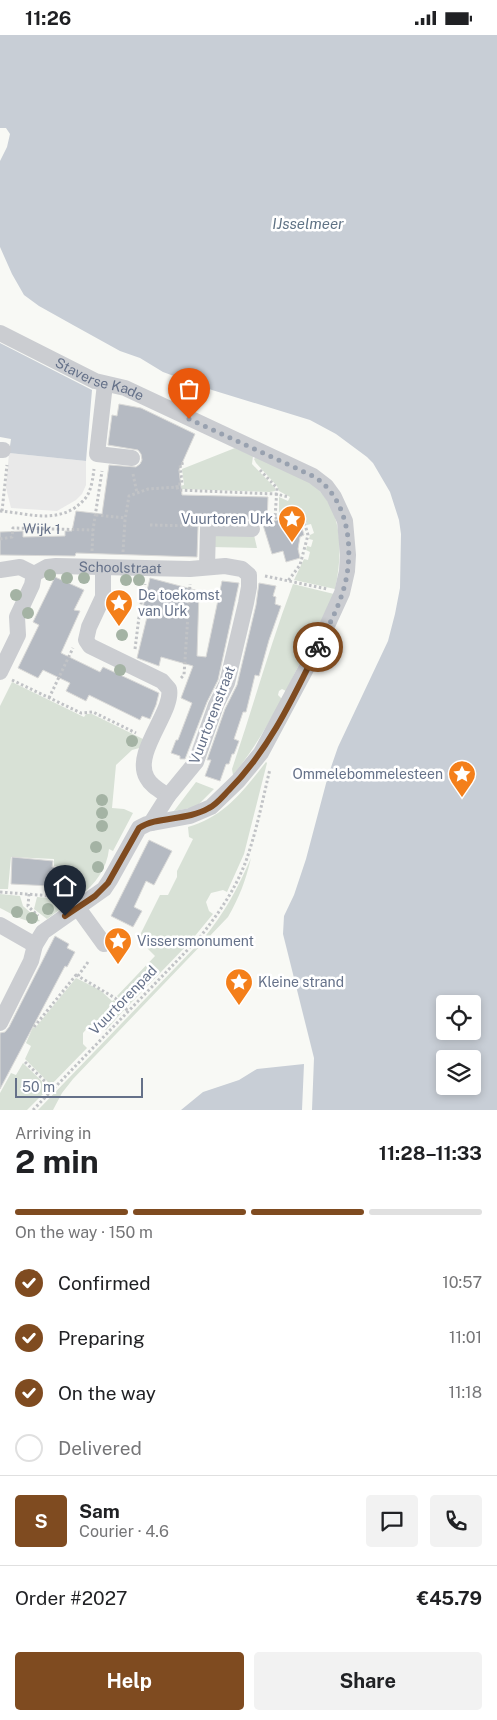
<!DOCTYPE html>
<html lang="en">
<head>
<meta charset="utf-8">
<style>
  :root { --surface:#fff; --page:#f2f2f2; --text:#202124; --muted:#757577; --line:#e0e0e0; --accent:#7f4b20 }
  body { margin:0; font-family:"Public Sans",sans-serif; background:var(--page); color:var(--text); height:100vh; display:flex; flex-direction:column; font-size:19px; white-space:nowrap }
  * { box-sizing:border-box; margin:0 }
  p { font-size:16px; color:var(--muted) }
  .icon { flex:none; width:28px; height:28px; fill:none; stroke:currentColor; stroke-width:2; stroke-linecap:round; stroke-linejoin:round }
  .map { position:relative; height:1075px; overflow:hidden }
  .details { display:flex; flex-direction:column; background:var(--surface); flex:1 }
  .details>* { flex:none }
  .tools { position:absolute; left:436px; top:960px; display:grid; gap:10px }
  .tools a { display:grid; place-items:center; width:45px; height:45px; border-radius:5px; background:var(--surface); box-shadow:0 2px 8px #0003; font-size:25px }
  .scale { position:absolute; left:15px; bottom:12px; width:128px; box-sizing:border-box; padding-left:5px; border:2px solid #657189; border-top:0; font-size:14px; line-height:18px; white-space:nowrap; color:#657189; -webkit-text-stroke:4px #fff; paint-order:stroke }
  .pin { position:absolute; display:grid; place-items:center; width:42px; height:42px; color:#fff; margin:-51px -21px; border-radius:50% 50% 50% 0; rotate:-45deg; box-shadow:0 0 5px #0007 }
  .pin .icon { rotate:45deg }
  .courier { position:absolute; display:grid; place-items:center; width:50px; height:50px; margin:-25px; border:4px solid #7f4b20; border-radius:50%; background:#fff; color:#222; box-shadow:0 1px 6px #0007 }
  .head em { font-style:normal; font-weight:700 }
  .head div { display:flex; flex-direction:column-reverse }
  .head { display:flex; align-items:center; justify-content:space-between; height:85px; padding:0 15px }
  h1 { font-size:32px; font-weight:700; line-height:38px }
  .bar { display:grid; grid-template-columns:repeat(4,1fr); gap:8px 5px; align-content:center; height:60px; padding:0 15px }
  .bar i { height:6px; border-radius:4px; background:var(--line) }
  .bar .selected { background:var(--accent) }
  .bar p { grid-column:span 4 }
  .line { display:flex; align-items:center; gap:12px; padding:0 15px; border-top:1px solid var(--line) }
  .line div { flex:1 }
  .round { display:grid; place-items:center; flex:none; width:52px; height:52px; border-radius:5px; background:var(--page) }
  ol { padding:0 15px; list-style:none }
  li { display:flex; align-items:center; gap:15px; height:55px }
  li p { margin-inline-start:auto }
  li .icon { padding:5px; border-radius:50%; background:var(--accent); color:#fff; stroke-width:4 }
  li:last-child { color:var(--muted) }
  li i { width:28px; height:28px; border:2px solid var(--line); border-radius:50% }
  .cta { display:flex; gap:10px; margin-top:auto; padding:10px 15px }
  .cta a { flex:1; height:58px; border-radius:5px; background:var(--accent); color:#fff; font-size:20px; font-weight:700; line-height:58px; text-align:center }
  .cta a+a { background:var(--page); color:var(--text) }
  .status { display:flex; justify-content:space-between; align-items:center; height:35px; padding:0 25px; background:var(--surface); direction:ltr }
  .status svg { height:14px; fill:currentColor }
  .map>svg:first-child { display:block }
  .built { fill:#e9e9e9 }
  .green { fill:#d8e1d6 }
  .water { fill:#c8ced6; fill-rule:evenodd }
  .building { fill:#b5bac2; stroke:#dadad8 }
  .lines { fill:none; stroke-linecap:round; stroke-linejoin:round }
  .path { stroke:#c1c3c6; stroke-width:3; stroke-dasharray:2.5 2.5; stroke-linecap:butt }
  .minor { stroke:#cbcdd1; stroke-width:16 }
  .tree { fill:#a4b3a4 }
  .done { stroke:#98a1af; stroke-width:5; stroke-dasharray:0 9 }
  .route { stroke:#7f4b20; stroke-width:6 }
  .labels { text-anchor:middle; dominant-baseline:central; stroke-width:5; stroke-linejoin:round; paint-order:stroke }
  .street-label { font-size:14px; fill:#657189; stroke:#fff }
  .poi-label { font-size:14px; fill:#657189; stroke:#fff; text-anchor:start }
  .water-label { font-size:15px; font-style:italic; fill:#607385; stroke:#fff }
</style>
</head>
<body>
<div class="status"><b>11:26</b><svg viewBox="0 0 49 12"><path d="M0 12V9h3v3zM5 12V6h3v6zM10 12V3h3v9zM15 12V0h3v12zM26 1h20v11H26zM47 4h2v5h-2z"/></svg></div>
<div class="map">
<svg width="497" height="1075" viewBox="0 0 497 1075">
  <rect width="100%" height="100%" fill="#f8f9f5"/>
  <path class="built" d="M9,418L86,426V450L82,459L76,465L57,476L11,473L6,453Z"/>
  <path class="green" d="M235,413L253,421L252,429L275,453V456L270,457L181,454L180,451L184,450L182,434Z
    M256,422C273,430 293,437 309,447C344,470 343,518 335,554L294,545L304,524L308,525L310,517L306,515L307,511L311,512L313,505L309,504L310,500L314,498L311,489L307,490L302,474L300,473L279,479V462L288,466L290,462L279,456L277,451L256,428L254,424Z
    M213,499L254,500L257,513L212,512Z
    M293,549L334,559L286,656L282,654L279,656L278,660L282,664C267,691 253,716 233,740L232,734C253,672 270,610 293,549Z
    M12,647L84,682L86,679H92L145,705L143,712L132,715L116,730L112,773L124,774L133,778L113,816L109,814C107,834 95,849 80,861L52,858L64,848L65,832L54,831V824L11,822L8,854H0V671Z
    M266,727L267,728L244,819L227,857L223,855L211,858L206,867L209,876L213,879L190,907L128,971L117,961L155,921L138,904L160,860H168L177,842V836L193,804L189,802L188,792C224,782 244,755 266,727Z
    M196,747L214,754L196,772L174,776Z
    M251,823C246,845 239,863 228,882L73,1044L62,1058L53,1075H38L203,904C224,879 238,853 251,823Z
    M0,859L20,861L23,871L40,886C26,889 12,879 0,873Z
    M37,862L73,865L47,884L34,874Z
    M76,943L100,955L112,966L114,965L124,975L106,995L101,990H90L83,998V1009L87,1013L51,1050L25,1024L31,1011L26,1008L33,992L35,993Z
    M23,1028L49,1053L27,1075H0V1058L11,1038L16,1040Z"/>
  <path class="water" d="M0,0H497V1075H312L314,1023L283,899L284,881L294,860L306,824L328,741L338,712L388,606L395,579L400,553L401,499L399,485L390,457L373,428L367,422L336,399L310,385L212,355L163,337L140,323L120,316L73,290L39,271L24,260L12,239L0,212V126L7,112L10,99L6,93H0ZM445,969H472V996H445ZM445,1024H472V1051H445Z
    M0,308L92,355L86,426L9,418L11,404L0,402Z
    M304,1029L302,1075H181L203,1057L239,1045L257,1034Z"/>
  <path class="building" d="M119,369L141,373L195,399L179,435L182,460L268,462L267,488L298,479L304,500L300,502L298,514L300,523L286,527L283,516L272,519L263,490L257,485L208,483L200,486L198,492L197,522L76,518L75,521L0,520V497L23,496V502L65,501V496H72L76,476L102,479L109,430L136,432L140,429L142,425L141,419L138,415L108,410L112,380L117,381Z
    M55,542L84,555L74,575L80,576L61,618L100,637L103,632L159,658L156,670L150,684L142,681L140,685L89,660L86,666L66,656L70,648L43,635L38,643L18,633L39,590L33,587Z
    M150,543L199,556L197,621L206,622L222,546L239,548L218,645L207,667L185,724H180V721L171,718L176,705H178L192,668L181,663L193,631L161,622L159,631L137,623L148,578L142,576Z
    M259,548L276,551L273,561L276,562L275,569L281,571L269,605L259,641L255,640L246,677H243L234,704L239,706L234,719H232L229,729H226L220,746L205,741L211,725H207L225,674L237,650L256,570Z
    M149,805L172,816L154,850L146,846L134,872L142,876L133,892L111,881Z
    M12,822L53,826L52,832L64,833L63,847H58L57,850H51V851L11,849Z
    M55,901L69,909L67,913L75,917L67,932L65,931L0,1054V998L5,997L9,992Z"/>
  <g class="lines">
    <g class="path">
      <path d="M260,435L277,453L275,483"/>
      <path d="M133,439L137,458"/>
      <path d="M177,452L178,455L276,459L289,462"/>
      <path d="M0,476C26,478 53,488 76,472C81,468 87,463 89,457C92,450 93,442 94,434"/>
      <path d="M2,476L7,430"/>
      <path d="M96,480L125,483"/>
      <path d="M265,486L301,476L308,500L300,530L288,546"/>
      <path d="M150,490L194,491"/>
      <path id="s1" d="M0,504L12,502L13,493L93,495"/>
      <path d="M92,516L93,495L102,436"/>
      <path d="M123,517L125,485L129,461L148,454L177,452V449H182L180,429L184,428"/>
      <path d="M265,541L327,554"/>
      <path d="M135,614L140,574L145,549"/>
      <path d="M181,643L184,640L190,549"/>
      <path d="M12,645L81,678L93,677L136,698"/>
      <path d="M49,663L73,613"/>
      <path d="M0,857L64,862"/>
      <path d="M29,859L28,871L38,881"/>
      <path d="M88,927L78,941L115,963L128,976"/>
      <path d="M34,992L76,940L77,941"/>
      <path d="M25,1027L53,1054"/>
      <path d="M33,1075L200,902C219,878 237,852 247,823C257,794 263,763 270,734"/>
    </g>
    <g class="minor">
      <path id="s2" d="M0,298L95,346L125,353L313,441L326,451L334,462L345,486L348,520L347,536L342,558L315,617L261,718L238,746L211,772L190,781L147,789L139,793L110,845L104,854L43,897L35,910L31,926L0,988"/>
      <path d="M105,349L97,419L132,423"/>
      <path d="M0,415H3"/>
      <path d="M103,532V562L89,592L86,605L90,611L162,646L169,654C174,676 132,718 147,743C151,751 161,756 168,761"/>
      <path d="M207,532L208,493L252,494"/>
      <path d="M0,535L20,532L34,539"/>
      <path id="s3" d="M34,539L47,532L56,531L190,534L225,531L242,534L249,540V552L246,568L227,648L216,670L196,727L168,761L151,788"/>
      <path d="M0,637L18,600L17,582L32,550L34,539"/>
      <path d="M78,873L104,909"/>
      <path d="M0,890L35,910"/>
    </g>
  </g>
  <g class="tree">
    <circle cx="50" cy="540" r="6"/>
    <circle cx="67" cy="543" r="6"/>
    <circle cx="84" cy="543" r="6"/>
    <circle cx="126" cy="545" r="6"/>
    <circle cx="139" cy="545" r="6"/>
    <circle cx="16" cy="560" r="6"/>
    <circle cx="28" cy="578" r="6"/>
    <circle cx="122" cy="600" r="6"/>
    <circle cx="120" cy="635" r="6"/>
    <circle cx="132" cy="706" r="6"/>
    <circle cx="102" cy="765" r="6"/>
    <circle cx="102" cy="778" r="6"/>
    <circle cx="102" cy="791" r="6"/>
    <circle cx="96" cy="812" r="6"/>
    <circle cx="98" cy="832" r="6"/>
    <circle cx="48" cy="874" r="6"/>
    <circle cx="17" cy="877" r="6"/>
    <circle cx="32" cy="883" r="6"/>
  </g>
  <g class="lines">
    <path class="done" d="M189,384L313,441C350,463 355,519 343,556C337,576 327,594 318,612"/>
    <path class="route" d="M65,881L95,861L108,848L139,793C157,781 187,786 209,773C217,769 223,761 229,755C269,715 293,663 318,612"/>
  </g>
  <defs>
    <g id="sight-pin" transform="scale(1.4375)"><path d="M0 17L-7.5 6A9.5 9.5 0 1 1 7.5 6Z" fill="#f47f1a" stroke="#fff"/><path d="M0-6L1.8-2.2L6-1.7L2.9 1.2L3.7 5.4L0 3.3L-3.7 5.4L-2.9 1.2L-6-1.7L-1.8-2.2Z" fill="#fff"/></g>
  </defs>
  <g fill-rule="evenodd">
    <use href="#sight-pin" x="292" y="484"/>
    <use href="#sight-pin" x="119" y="568"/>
    <use href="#sight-pin" x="462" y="739"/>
    <use href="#sight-pin" x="118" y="906"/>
    <use href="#sight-pin" x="239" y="947"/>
  </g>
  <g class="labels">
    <g class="street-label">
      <text stroke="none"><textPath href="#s2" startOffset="110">Staverse Kade</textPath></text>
      <text stroke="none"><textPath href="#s1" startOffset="50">Wijk 1</textPath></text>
      <text stroke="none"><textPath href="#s3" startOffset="88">Schoolstraat</textPath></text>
      <text transform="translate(212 680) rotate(-69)">Vuurtorenstraat</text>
      <text transform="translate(123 965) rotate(-46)">Vuurtorenpad</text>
    </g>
    <g class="poi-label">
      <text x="273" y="484" text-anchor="end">Vuurtoren Urk</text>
      <text x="138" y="560">De toekomst<tspan x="138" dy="16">van Urk</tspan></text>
      <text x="443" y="739" text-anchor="end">Ommelebommelesteen</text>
      <text x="137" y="906">Vissersmonument</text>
      <text x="258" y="947">Kleine strand</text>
    </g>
    <g class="water-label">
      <text x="308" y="188">IJsselmeer</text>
    </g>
  </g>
</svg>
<div class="tools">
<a><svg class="icon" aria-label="locate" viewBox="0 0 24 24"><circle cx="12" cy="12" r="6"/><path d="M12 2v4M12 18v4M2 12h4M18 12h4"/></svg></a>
<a><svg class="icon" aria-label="layers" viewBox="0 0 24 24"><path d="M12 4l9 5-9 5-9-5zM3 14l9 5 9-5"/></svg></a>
</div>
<div class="scale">50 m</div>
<div class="pin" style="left:189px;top:384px;background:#ea580c"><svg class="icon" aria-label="bag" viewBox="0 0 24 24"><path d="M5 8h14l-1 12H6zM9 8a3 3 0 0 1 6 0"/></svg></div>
<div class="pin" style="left:65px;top:881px;background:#1f2937"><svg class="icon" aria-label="home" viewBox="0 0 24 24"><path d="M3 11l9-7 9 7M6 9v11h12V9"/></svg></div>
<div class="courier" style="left:318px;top:612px"><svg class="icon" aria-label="bike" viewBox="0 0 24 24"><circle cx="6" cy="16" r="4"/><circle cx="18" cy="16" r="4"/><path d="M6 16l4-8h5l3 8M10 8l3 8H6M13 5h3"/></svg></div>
</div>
<section class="details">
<div class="head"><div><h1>2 min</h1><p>Arriving in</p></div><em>11:28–11:33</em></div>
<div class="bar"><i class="selected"></i><i class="selected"></i><i class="selected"></i><i></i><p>On the way · 150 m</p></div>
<ol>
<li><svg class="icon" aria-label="check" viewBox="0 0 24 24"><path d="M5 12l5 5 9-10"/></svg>Confirmed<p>10:57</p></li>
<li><svg class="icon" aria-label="check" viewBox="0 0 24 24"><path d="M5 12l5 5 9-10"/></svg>Preparing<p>11:01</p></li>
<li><svg class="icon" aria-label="check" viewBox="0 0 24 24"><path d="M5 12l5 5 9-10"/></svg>On the way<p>11:18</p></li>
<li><i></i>Delivered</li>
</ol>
<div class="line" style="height:90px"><b class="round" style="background:var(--accent);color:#fff">S</b><div><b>Sam</b><p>Courier · 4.6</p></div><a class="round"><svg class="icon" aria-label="chat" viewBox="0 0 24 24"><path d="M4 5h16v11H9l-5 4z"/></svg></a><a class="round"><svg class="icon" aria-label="phone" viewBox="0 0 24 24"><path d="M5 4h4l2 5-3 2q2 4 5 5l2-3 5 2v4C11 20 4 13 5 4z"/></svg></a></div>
<div class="line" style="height:65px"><div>Order #2027</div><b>€45.79</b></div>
<div class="cta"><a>Help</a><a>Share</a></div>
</section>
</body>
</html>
